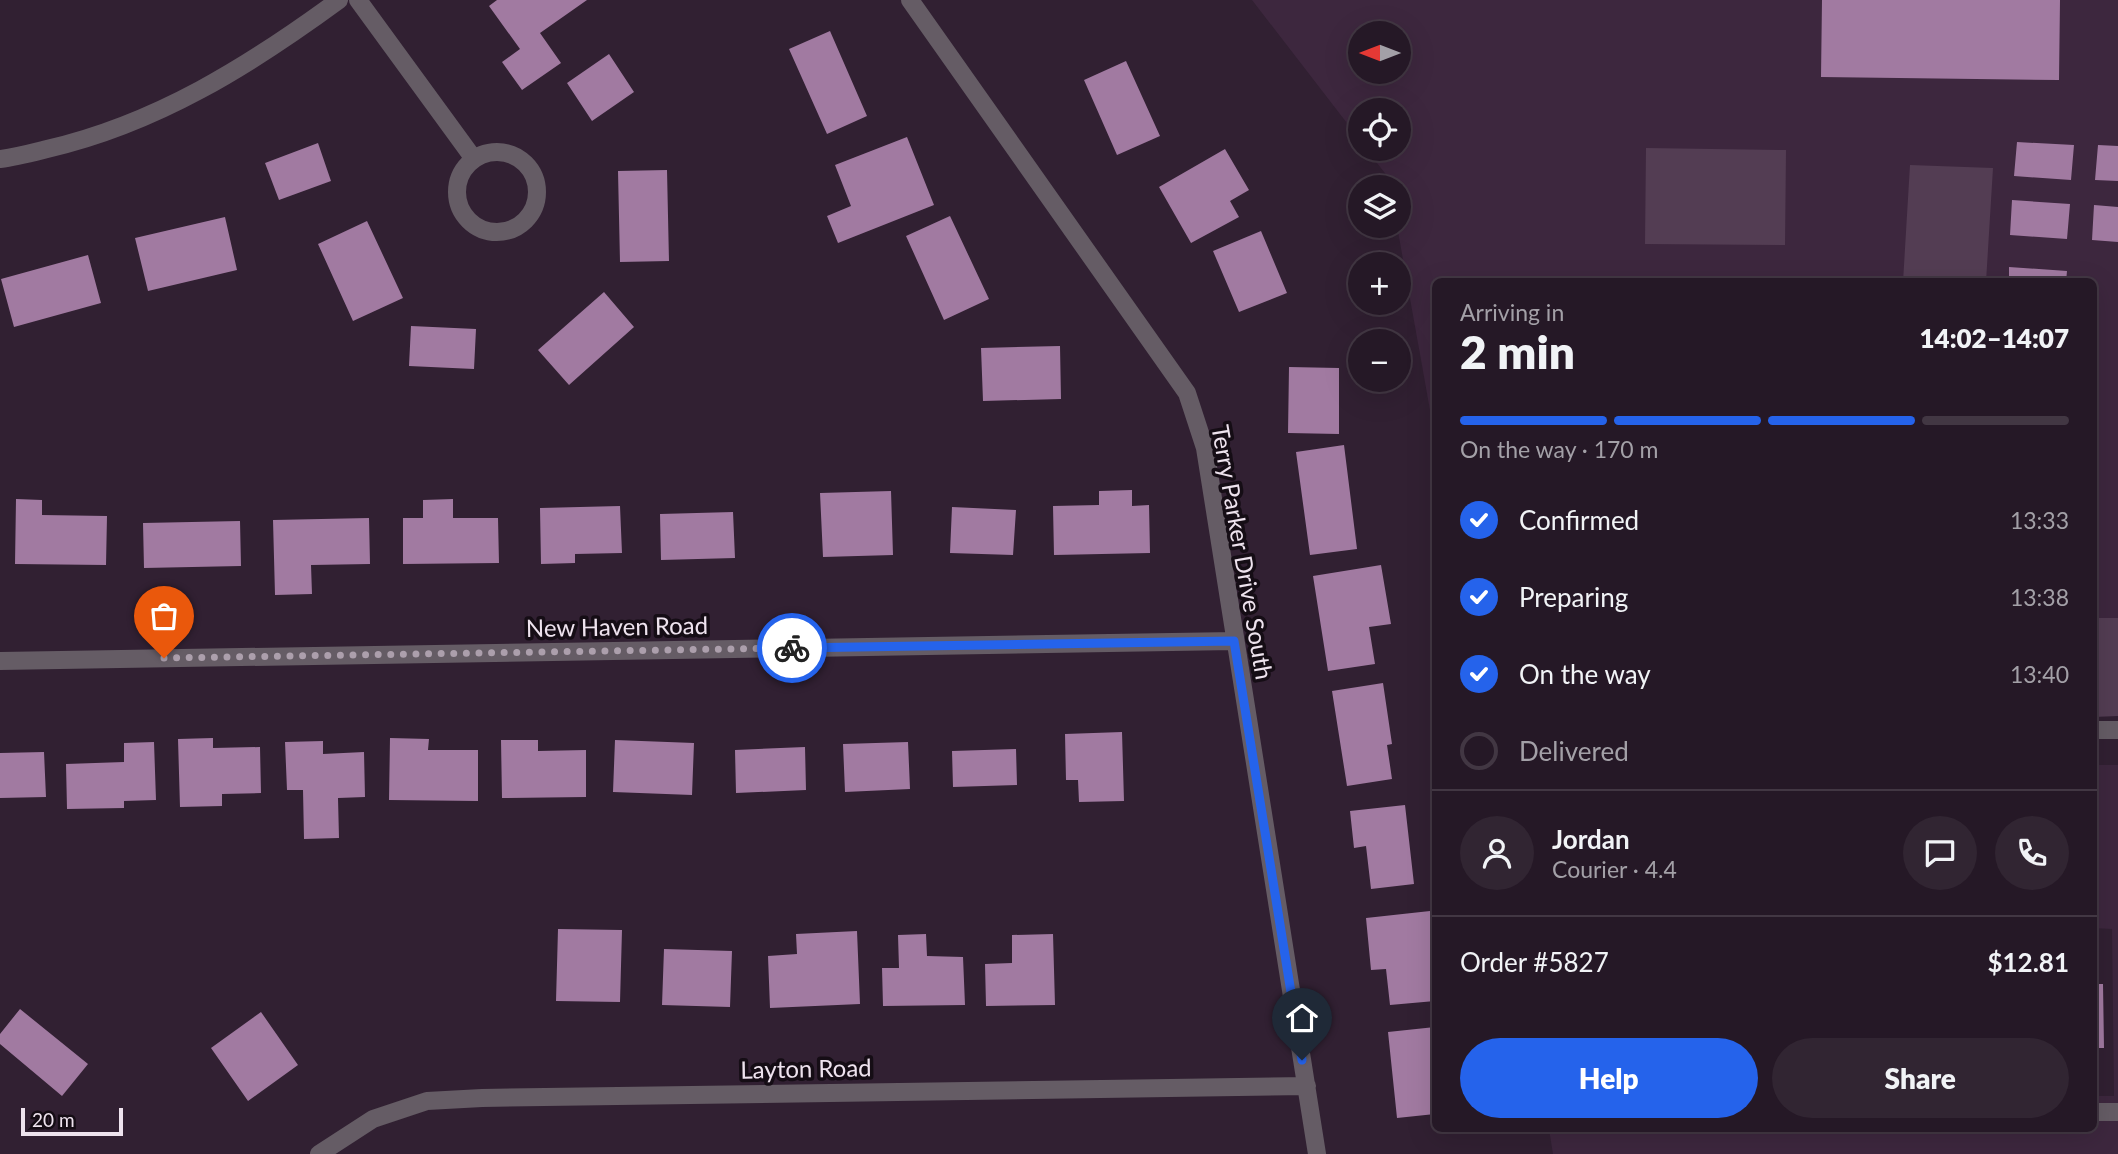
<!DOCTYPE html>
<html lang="en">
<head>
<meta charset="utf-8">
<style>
  :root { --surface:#251826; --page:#312532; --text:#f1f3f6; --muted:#a3a0a7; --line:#423743; --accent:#2563eb }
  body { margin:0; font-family:Lato,sans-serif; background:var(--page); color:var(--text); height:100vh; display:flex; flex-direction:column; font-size:26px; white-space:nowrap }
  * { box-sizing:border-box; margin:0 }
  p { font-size:23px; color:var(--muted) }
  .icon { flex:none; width:38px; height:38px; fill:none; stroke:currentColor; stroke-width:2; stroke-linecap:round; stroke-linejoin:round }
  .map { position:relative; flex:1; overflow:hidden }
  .details { position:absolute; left:1432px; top:278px; width:665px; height:854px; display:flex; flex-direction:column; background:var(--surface); border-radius:10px; box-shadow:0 7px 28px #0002,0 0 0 2px var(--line) }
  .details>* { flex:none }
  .needle { width:46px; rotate:270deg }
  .tools { position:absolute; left:1348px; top:21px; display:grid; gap:14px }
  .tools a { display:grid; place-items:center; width:63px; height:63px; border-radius:50%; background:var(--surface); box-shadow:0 7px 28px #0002,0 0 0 2px var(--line); font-size:35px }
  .scale { position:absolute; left:21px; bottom:18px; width:102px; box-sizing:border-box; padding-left:7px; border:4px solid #eee3ee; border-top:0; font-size:19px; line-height:24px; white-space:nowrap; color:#eee3ee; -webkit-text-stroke:5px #150d15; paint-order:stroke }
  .pin { position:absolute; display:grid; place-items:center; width:60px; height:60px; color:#fff; margin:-72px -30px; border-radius:50% 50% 50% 0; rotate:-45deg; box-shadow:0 0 7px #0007 }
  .pin .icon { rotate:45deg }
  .courier { position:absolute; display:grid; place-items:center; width:70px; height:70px; margin:-35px; border:5px solid #2563eb; border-radius:50%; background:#fff; color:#222; box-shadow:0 2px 9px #0007 }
  .overview em { font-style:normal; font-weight:800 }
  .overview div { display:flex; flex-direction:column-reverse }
  .overview { display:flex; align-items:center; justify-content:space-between; height:119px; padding:0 28px }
  h1 { font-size:46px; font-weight:800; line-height:52px }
  .bar { display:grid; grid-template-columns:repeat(4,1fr); gap:10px 7px; align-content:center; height:84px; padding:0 28px }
  .bar i { height:9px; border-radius:5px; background:var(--line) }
  .bar .active { background:var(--accent) }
  .bar p { grid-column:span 4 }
  .line { display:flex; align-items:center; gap:18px; padding:0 28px; border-top:2px solid var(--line) }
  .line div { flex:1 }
  .round { display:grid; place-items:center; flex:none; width:74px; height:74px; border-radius:37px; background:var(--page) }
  ol { padding:0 28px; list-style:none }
  li { display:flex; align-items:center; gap:21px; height:77px }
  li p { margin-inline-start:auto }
  li .icon { padding:7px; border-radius:50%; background:var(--accent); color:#fff; stroke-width:4 }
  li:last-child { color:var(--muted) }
  li i { width:38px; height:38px; border:4px solid var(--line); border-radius:50% }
  .primary-button { display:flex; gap:14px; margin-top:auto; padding:14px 28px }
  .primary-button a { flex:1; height:80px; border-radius:42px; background:var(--accent); color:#fff; font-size:28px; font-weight:800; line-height:80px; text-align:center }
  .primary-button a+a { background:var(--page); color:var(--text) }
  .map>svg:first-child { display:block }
  .built { fill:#3d273e; fill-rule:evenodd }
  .green { fill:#533d53 }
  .building { fill:#a17aa1 }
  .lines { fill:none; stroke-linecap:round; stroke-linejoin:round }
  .street { stroke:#655c65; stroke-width:18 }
  .done { stroke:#ac9fac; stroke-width:7; stroke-dasharray:0 12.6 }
  .route { stroke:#2563eb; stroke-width:9 }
  .labels { text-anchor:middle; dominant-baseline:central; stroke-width:7; stroke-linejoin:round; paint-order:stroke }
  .street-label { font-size:24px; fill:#eee3ee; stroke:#150d15 }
</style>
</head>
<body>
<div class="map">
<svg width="2118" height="1154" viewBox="0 0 2118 1154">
  <rect width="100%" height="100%" fill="#312032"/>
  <path class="built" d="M1252,0H2118V618H2093V282H1435V438L1397,226L1398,187H1390L1388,177L1366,149H1398V110H1360V140ZM1360,33H1398V72H1360Z
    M2093,765H2118V1154H1553L1549,1129H2093V1096H2114L2112,929L2093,928Z"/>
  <path class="green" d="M1646,148L1786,150L1785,245L1645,244Z
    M1910,165L1993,168L1986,282H1903Z
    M2093,618H2118V716L2093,717Z"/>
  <path class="building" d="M497,0H587L540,33L561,63L522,90L502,62L520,49L489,6Z
    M1822,0H2060L2059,80L1821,77Z
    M830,31L867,116L827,134L789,49Z
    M609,54L634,92L592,121L567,83Z
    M1126,61L1160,136L1117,155L1084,80Z
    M907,137L934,205L838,243L827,216L851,206L835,165Z
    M2017,142L2074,145L2071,180L2014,176Z
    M318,143L331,181L279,200L265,163Z
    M2098,145L2118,146V181L2095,180Z
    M1225,149L1249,190L1230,201L1239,217L1191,243L1159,187Z
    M667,170L669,261L620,262L618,171Z
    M2012,200L2070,204L2067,239L2010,235Z
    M2094,205L2118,207V242L2092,240Z
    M950,216L989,299L944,320L906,236Z
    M225,217L237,270L148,291L135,238Z
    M367,221L403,298L353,321L318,244Z
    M1261,231L1287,293L1239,312L1213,251Z
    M88,255L101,303L14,327L1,279Z
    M2009,267L2067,271L2066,282H2009Z
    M604,292L634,327L569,385L538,350Z
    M411,326L476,329L474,369L409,366Z
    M1060,346L1061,399L983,401L981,348Z
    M1289,367L1339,368V434L1288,433Z
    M1344,445L1357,549L1310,555L1296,452Z
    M1132,490V506L1149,505L1150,553L1054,555L1053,506L1099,505V491Z
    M891,491L893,555L823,557L820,493Z
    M16,499L42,500V515L107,516L106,565L15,564Z
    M453,499V518H498L499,563L403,564V518H423V500Z
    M620,506L622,553L575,554V563L541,564L540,508Z
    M952,507L1016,510L1013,555L950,553Z
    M733,512L735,558L661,560L660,514Z
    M369,518L370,564L311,565L312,594L275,595L273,520Z
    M240,521L241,566L144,568L143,523Z
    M1381,565L1391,624L1369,627L1375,664L1328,671L1313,576Z
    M1383,683L1392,744L1387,745L1392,779L1347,786L1332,691Z
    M1122,732L1124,801L1079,802L1078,780H1066L1065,734Z
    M213,738V748L260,747L261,793L222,794V806L180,807L178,739Z
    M390,738L429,739L428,750H478V801L389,800Z
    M501,740H538V751L586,750V797L502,798Z
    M615,740L694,743L692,795L613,792Z
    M323,741V754L364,752L365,797L338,798L339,838L304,839L303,790H287L285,742Z
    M154,742L156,800L124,801V808L67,809L66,764L124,762V743Z
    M908,742L910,789L845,792L843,744Z
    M805,747L806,790L736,793L735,750Z
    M1016,749L1017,785L953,787L952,751Z
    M44,752L46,797L0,798V753Z
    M1405,805L1414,884L1371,889L1366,846L1354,848L1350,811Z
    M1430,911L1435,957V1001L1390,1005L1386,969L1371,970L1366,918Z
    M558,929L622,930L620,1002L556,1001Z
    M857,931L860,1004L770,1008L768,956L797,954L796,934Z
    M926,934L927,956L963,957L965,1005L883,1006L882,968H899L898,935Z
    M1053,934L1055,1005L986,1006L985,964L1012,963V935Z
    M664,949L732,951L730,1007L662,1005Z
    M2093,984H2103L2104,1048H2093Z
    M20,1009L88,1064L62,1096L0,1044V1034Z
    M261,1012L298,1065L248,1101L211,1048Z
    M1435,1027V1114L1397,1118L1388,1032Z"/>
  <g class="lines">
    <path class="street" d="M358,0L474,159
      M910,0L1187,393L1205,448L1317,1154
      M457 192a40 40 0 1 1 80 0a40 40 0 1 1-80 0Z
      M0,159C16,157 31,153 47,149C156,124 249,66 339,0
      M0,661L1234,641
      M2093,730H2118
      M2093,1112H2118
      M319,1154L373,1119L427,1101L482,1098L1307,1086"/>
  </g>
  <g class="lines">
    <path class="done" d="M164,658L792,648"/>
    <path class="route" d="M792,648L1234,641L1302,1060"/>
  </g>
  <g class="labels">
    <g class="street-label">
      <text transform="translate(1243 552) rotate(80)">Terry Parker Drive South</text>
      <text transform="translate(617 626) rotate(-1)">New Haven Road</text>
      <text transform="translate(806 1068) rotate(-1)">Layton Road</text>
    </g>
  </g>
</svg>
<div class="tools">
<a><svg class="needle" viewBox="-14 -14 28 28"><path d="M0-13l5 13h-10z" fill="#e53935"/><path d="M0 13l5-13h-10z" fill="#a3a0a7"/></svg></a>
<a><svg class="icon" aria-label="locate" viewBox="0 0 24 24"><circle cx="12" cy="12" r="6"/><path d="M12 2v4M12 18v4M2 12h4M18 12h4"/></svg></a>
<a><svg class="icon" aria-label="layers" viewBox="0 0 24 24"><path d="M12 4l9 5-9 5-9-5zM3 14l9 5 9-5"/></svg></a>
<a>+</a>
<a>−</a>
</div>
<div class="scale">20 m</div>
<div class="pin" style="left:164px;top:658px;background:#ea580c"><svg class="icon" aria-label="bag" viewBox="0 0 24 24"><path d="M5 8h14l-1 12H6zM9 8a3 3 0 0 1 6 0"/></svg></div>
<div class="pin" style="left:1302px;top:1060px;background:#1f2937"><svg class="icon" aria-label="home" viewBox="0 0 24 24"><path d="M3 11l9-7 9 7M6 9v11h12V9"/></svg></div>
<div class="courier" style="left:792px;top:648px"><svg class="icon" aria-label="bike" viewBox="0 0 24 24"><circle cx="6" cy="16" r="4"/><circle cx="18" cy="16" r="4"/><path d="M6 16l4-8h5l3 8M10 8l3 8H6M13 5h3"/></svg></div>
<section class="details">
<div class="overview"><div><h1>2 min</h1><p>Arriving in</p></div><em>14:02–14:07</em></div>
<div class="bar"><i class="active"></i><i class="active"></i><i class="active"></i><i></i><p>On the way · 170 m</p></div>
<ol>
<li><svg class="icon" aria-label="check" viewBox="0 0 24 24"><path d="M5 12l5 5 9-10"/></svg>Confirmed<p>13:33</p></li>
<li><svg class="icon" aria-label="check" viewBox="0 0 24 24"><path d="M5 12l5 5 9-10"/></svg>Preparing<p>13:38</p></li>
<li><svg class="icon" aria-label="check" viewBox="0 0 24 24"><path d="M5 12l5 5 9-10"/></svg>On the way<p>13:40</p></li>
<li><i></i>Delivered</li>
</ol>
<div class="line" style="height:126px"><a class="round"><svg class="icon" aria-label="person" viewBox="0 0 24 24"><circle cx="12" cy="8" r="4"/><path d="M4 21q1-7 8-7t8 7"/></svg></a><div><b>Jordan</b><p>Courier · 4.4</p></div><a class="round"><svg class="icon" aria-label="chat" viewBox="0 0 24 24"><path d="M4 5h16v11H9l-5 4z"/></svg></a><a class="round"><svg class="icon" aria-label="phone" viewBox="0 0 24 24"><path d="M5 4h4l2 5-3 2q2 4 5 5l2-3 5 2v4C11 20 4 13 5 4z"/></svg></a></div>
<div class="line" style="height:91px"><div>Order #5827</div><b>$12.81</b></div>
<div class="primary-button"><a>Help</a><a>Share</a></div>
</section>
</div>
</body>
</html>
